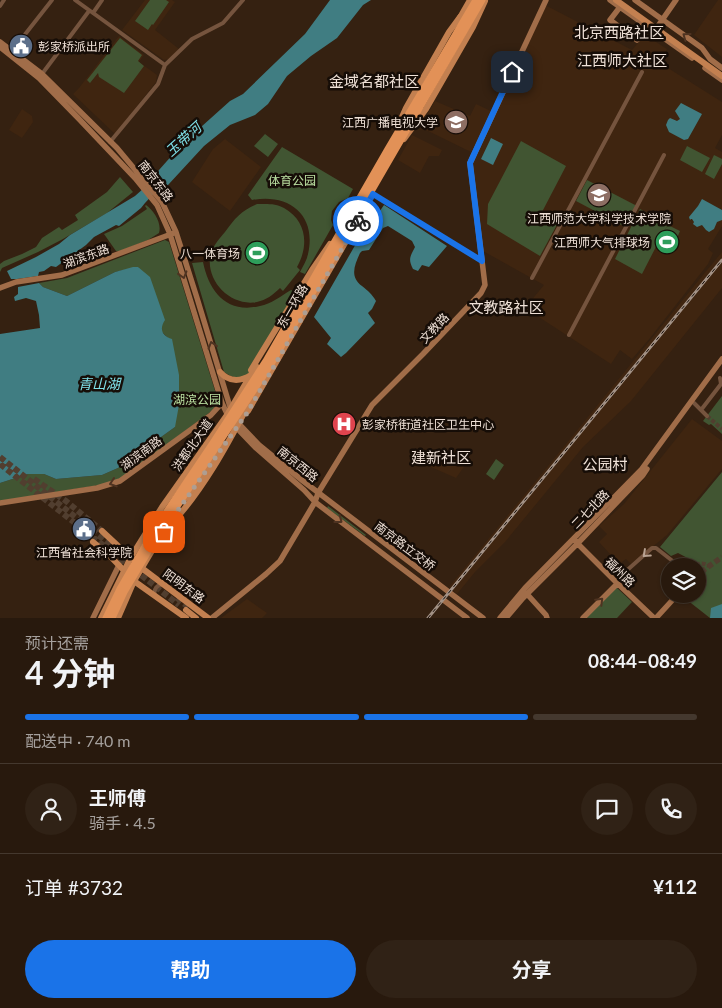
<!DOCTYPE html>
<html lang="zh">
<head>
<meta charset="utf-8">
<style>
  :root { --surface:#28190d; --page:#302216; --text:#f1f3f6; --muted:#a5a09d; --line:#44382e; --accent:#1a73e8 }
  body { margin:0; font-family:Lato,"Noto Sans SC",sans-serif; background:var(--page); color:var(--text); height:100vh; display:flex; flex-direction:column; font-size:19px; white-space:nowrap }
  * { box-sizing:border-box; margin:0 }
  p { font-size:16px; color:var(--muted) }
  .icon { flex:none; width:28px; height:28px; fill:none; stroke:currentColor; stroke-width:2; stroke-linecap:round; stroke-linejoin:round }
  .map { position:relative; height:618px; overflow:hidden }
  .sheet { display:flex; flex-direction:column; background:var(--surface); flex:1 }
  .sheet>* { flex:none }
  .tools { position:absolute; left:661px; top:558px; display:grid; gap:10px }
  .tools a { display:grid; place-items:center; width:45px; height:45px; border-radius:50%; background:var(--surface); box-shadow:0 1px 4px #0004,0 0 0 1px var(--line); font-size:25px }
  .pin { position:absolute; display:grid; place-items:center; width:42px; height:42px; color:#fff; margin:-21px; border-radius:10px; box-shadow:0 2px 8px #0006 }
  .courier { position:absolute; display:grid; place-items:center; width:50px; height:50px; margin:-25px; border:4px solid #1a73e8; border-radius:50%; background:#fff; color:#222; box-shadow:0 1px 6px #0007 }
  .summary em { font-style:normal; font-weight:700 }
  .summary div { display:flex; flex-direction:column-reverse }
  .summary { display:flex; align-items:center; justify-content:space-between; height:85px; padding:0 25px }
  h1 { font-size:32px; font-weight:700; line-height:38px }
  .bar { display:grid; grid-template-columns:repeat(4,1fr); gap:8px 5px; align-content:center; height:60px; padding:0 25px }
  .bar i { height:6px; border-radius:4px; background:var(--line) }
  .bar .on { background:var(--accent) }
  .bar p { grid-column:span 4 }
  .line { display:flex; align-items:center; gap:12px; padding:0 25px; border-top:1px solid var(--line) }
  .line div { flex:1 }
  .round { display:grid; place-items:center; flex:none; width:52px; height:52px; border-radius:26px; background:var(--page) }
  .primary-button { display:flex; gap:10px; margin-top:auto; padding:10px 25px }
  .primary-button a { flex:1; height:58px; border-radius:30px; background:var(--accent); color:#fff; font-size:20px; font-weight:700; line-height:58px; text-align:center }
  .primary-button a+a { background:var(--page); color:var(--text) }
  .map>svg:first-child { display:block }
  .built { fill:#3f2510 }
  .green { fill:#415532 }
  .water { fill:#407d82 }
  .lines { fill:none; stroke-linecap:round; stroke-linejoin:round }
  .street-tunnel { stroke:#513e2f; stroke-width:4; stroke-dasharray:4 2; stroke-linecap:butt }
  .secondary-tunnel { stroke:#513e2f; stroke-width:5.5; stroke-dasharray:5.5 3; stroke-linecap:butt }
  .primary-tunnel { stroke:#513e2f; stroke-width:6; stroke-dasharray:6 3; stroke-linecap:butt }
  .street { stroke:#75543e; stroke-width:4 }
  .secondary { stroke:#a16d49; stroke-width:5.5 }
  .primary { stroke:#c38050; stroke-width:6 }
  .rail-casing { stroke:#a39286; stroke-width:3 }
  .rail { stroke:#160d07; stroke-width:1; stroke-dasharray:4; stroke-linecap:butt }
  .primary-bridge { stroke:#c38050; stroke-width:6 }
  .highway-bridge { stroke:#e29157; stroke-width:7 }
  .oneway { stroke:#4e3321 }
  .oneway2 { stroke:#b8a292 }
  .done { stroke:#ae9e92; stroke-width:5; stroke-dasharray:0 9 }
  .route { stroke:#1a73e8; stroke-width:6 }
  .labels { text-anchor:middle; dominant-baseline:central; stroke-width:5; stroke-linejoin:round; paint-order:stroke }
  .poi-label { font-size:12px; fill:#efe1d7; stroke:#160d07; text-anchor:end }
  .park-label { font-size:12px; fill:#bbe0a1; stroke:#160d07 }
  .street-label { font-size:12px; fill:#efe1d7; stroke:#160d07 }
  .water-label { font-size:14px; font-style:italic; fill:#7fe1e9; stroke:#160d07 }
  .quarter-label { font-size:15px; fill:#efe1d7; stroke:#160d07 }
</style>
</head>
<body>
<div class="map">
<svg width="722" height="618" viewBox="0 0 722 618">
  <rect width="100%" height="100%" fill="#352111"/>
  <path class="built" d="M145,0H172L175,2L155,30L179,49L170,59L164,60L122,30Z
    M718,0H722V57L694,35Z
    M545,5L632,50L645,35L667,49L660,63L722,102V135L715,148L722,152V226L708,249L713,253L708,264L650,338L632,359L620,350L611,364L525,308L544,285L483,251L473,163Z
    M119,36L144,55L139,62L157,75L156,82L115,134L73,94L79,88Z
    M435,101L470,116L476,104L493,112L471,152L420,127Z
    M22,109L32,116L33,122L22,138L9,130Z
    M412,135L442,150L439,156H429L420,173L398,160Z
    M225,139L261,167L230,211L192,182L213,149Z
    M722,252V288L631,401L583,447L505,542L475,572L457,594L449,587L562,449L703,275Z
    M692,419L722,441V469L667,535L631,564L626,559L619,564L599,542L607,534L599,526L624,504Z
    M454,451L468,461L456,478L431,467L434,460Z
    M247,599L267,613L262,618H221Z"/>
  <path class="green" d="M150,0H166L169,2L153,25L152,24L148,30L135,21Z
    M120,38L142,55L138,61L144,66L124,93L99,77L98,73L90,83L87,80Z
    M265,134L278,144L268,157L254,146Z
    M521,141L566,166L542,212L559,221L540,256L487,224L488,204Z
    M687,146L710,158L702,172L680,160Z
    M282,147L353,189L348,198L339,202L332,211L331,220L333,225L305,274L300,272C303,266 307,260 308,254C317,215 289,193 252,200L248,195Z
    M714,155L722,159V164L714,179L705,174Z
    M120,177L133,192L107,213L63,239L38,252L2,268L0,272V264L4,261L22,254L36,247L42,238L59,227L62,230L78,220L75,215L107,192Z
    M587,180L637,206L625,227L576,201Z
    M257,204C266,204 276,203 284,208C307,221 309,246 297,267L300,270L283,291L280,288C273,295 266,300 257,302C232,307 207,283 210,258C211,248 219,239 225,232C235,218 241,211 257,204Z
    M146,205C154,211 162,223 159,233L148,240L120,251H116L104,234L122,226L147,209L145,206Z
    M640,209L668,224L665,230L668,225L680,231L677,238L664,232L663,233L675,239L670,250L658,244L660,239L642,274L615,259Z
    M165,240L169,242L216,394L217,402L213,410L119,480L100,485L0,501V483L28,474H44L56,479L102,475L118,468L175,427L168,338L162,332V324L138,267L115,272L67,296L43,287L39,283L67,278Z
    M203,262C209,292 227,314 260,306C271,304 281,296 291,290L297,292L250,373C239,379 234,379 224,372L192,263Z
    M722,396V434L711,424L709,425L703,421Z
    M496,459L504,465L494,480L486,474Z
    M722,472V618H710L682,596L684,594H698V582L703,576L698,570L697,563L678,553L671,556L660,547Z
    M328,506L366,535L365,536L327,508Z
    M616,587L632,602L617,618H586Z"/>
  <path class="water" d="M330,0H371L363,5L337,38L311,56L287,76L268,104L255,115L230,125L204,146L168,185L158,189L145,203L141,208L119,226L116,225L94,237L86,245L56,267L51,266L44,271L39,272L38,276L17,279H11L7,271L36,257L59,244L70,235L135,196L153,180L159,170L182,144L230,101L243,94L305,34Z
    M681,103L702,114L688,139L684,140L669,132L666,125L668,120L670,118L677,121L680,119L675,111Z
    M491,138L503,144L493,165L481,159Z
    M702,199L722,210V220L717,222L714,229L709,232L706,230L702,225L697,227L693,224L694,222L692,219H691L690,220L689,217L698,206Z
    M384,205L447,246L429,267L422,265L418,271L413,269C408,259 410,257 415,247L412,241L388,226L383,228L369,250L362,251L360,253C355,264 349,277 362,286C368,291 372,294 376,301L372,309L368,313L375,323L346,353L341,357L327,344L331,338L314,317L373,214L377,215Z
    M133,267H138L150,277L165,320C159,329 162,336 172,339L179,375V405L175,427L118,468L102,475L56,479L44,474H28L0,483V334L40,328L39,315L36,301L26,298L15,301L14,297L18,294V287L39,283L43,287L67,296L115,272Z
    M722,604V618H710L711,608Z"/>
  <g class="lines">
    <path class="street-tunnel" d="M707,416L722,429
      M678,566C683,564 686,565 691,565C699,564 702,562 709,566"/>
    <path class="secondary-tunnel" d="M701,572L722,557"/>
    <path class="primary-tunnel" d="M0,457L128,559
      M0,464L179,605
      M34,479L66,501L102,531
      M177,598L188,607"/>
    <path class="street" d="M75,0L165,65
      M0,6L4,0
      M93,13L102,0
      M12,51L52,0
      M42,74L89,11
      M110,142L158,84L165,65L192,39L223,23L243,0
      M373,194L482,261
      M532,278L642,72
      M569,335L664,155
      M694,403L707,416
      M701,410L721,384L720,378
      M688,564L690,566
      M615,581L652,548H656L679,566
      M677,595L683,600
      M155,596C153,589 157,585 163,584"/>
    <path class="secondary" d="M610,0L692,58
      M635,0L702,48L710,59L722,68
      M620,7L610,20L637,40L648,27
      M658,26L676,0
      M0,42L42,74L117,148L162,202L176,232L197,298L231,410
      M0,47L39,78L80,120L135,178L157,205L170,234L222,403L229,418
      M705,68L722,80
      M0,288L16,282L62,275L174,233
      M237,420L239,424L259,445L303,481L483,618
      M234,425L256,448L304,490L315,502L467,618
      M0,503L97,488L120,481L211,415L222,403
      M575,541L615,581L654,618
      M698,576L701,572
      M527,594L546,615L547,618
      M93,618L119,565
      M212,618L266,574L280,561L315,502L318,493L372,405L423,354L481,293L485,285L470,163L546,0
      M500,618L525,588L641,470L722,359
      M506,618L523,598L578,543L643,475L647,469
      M583,618L617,584
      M656,618L678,594"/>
    <path class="primary" d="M616,0L722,76
      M458,21L470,0
      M220,372C229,382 240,382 251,375
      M248,411L356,224
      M186,498L224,445
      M102,531L132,559
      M93,542L109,555L134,581L186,618
      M139,566L208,618
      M186,610L196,618
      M101,618L131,557L162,507L227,415L256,366
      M118,618L134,581L165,529"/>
    <g class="rail-casing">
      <path id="rail" d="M428,618L722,260"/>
    </g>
    <use href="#rail" class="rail"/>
    <path class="primary-bridge" d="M398,126L406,108L449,32L460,17
      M404,139L426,109L473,27L485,1
      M251,370L312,270L330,244
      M164,532C202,493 228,444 253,396"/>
    <path class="highway-bridge" d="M106,618L120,589L153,532L213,443L266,361L388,149L476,0
      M112,618L124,592L158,535L271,364L482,0"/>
  </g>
  <defs><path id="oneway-chevron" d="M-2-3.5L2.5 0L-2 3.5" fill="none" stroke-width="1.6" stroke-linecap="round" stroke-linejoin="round" transform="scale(1.25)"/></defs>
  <g class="oneway">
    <use href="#oneway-chevron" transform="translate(686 36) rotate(-144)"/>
    <use href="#oneway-chevron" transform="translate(183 275) rotate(73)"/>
    <use href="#oneway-chevron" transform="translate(212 345) rotate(-107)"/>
    <use href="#oneway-chevron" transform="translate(113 483) rotate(162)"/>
    <use href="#oneway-chevron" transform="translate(339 520) rotate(37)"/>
    <use href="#oneway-chevron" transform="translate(600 601) rotate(-45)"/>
  </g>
  <use class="oneway2" href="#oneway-chevron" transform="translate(646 554) rotate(138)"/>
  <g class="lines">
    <path class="done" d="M164,532L171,520L247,413L358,221"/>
    <path class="route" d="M358,221L373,194L482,261L470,163L512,72"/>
  </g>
  <defs>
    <g id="civic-disc" transform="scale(1.25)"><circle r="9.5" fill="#5c6f8a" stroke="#160d07"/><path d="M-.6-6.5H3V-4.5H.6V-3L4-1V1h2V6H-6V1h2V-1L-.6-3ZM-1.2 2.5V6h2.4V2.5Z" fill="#fff"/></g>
    <g id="university-disc" transform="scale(1.25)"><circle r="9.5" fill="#8d6e63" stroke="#160d07"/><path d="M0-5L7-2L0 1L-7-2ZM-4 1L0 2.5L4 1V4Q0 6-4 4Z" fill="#fff"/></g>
    <g id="stadium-disc" transform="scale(1.25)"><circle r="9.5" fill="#2e9e5b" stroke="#160d07"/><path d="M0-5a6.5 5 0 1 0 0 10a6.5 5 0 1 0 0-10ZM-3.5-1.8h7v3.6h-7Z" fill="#fff"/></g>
    <g id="hospital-disc" transform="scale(1.25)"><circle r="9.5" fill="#e0444e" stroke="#160d07"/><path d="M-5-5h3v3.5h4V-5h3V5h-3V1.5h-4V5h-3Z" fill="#fff"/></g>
  </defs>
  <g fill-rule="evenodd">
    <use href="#civic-disc" x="21" y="46"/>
    <use href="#university-disc" x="456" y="122"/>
    <use href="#university-disc" x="599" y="195"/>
    <use href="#stadium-disc" x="667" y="242"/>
    <use href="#stadium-disc" x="257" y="253"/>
    <use href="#hospital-disc" x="344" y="424"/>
    <use href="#civic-disc" x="84" y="529"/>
  </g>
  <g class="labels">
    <g class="poi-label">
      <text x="38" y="46" text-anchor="start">彭家桥派出所</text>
      <text x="438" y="122">江西广播电视大学</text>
      <text x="599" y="218" text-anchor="middle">江西师范大学科学技术学院</text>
      <text x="650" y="242">江西师大气排球场</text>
      <text x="240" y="253">八一体育场</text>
      <text x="362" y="424" text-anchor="start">彭家桥街道社区卫生中心</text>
      <text x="84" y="552" text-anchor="middle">江西省社会科学院</text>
    </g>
    <g class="park-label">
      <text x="292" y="180">体育公园</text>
      <text x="197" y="399">湖滨公园</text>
    </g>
    <g class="street-label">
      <text transform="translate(156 181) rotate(52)">南京东路</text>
      <text transform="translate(86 256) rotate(-20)">湖滨东路</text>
      <text transform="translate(292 306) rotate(-60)">东一环路</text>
      <text transform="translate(434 328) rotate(-47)">文教路</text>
      <text transform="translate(192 445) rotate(-55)">洪都北大道</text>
      <text transform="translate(141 453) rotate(-36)">湖滨南路</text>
      <text transform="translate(298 464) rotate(39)">南京西路</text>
      <text transform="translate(590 509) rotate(-46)">二七北路</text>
      <text transform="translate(405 546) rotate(37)">南京路立交桥</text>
      <text transform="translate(620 572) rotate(44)">福州路</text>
      <text transform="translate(184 586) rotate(36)">阳明东路</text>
    </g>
    <g class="water-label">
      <text transform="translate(183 139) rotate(-42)">玉带河</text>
      <text x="99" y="383">青山湖</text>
    </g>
    <g class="quarter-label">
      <text x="619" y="32">北京西路社区</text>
      <text x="622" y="60">江西师大社区</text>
      <text x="374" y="81">金域名都社区</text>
      <text x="506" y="307">文教路社区</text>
      <text x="441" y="457">建新社区</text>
      <text x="605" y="464">公园村</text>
    </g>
  </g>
</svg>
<div class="tools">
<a><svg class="icon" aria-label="layers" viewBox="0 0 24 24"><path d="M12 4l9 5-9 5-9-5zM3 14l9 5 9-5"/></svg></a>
</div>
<div class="pin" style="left:164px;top:532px;background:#ea580c"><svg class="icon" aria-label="bag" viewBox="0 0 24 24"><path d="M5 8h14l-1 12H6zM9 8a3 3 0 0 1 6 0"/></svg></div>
<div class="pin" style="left:512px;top:72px;background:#1f2937"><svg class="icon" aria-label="home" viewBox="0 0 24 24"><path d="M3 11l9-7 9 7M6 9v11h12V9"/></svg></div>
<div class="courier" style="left:358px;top:221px"><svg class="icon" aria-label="bike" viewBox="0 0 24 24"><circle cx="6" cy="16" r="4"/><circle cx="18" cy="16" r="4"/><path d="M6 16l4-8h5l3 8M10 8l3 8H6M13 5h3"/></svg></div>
</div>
<section class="sheet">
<div class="summary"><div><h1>4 分钟</h1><p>预计还需</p></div><em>08:44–08:49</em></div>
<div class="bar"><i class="on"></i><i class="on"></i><i class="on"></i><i></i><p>配送中 · 740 m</p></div>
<div class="line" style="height:90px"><a class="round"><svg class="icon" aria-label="person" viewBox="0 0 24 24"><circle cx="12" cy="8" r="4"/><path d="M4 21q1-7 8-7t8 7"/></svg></a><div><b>王师傅</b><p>骑手 · 4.5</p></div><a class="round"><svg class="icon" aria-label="chat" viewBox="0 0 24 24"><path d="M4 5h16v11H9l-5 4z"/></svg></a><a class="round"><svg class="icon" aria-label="phone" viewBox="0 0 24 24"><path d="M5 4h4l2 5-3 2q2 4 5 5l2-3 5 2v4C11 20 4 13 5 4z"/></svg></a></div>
<div class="line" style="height:65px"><div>订单 #3732</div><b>¥112</b></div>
<div class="primary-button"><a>帮助</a><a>分享</a></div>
</section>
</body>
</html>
